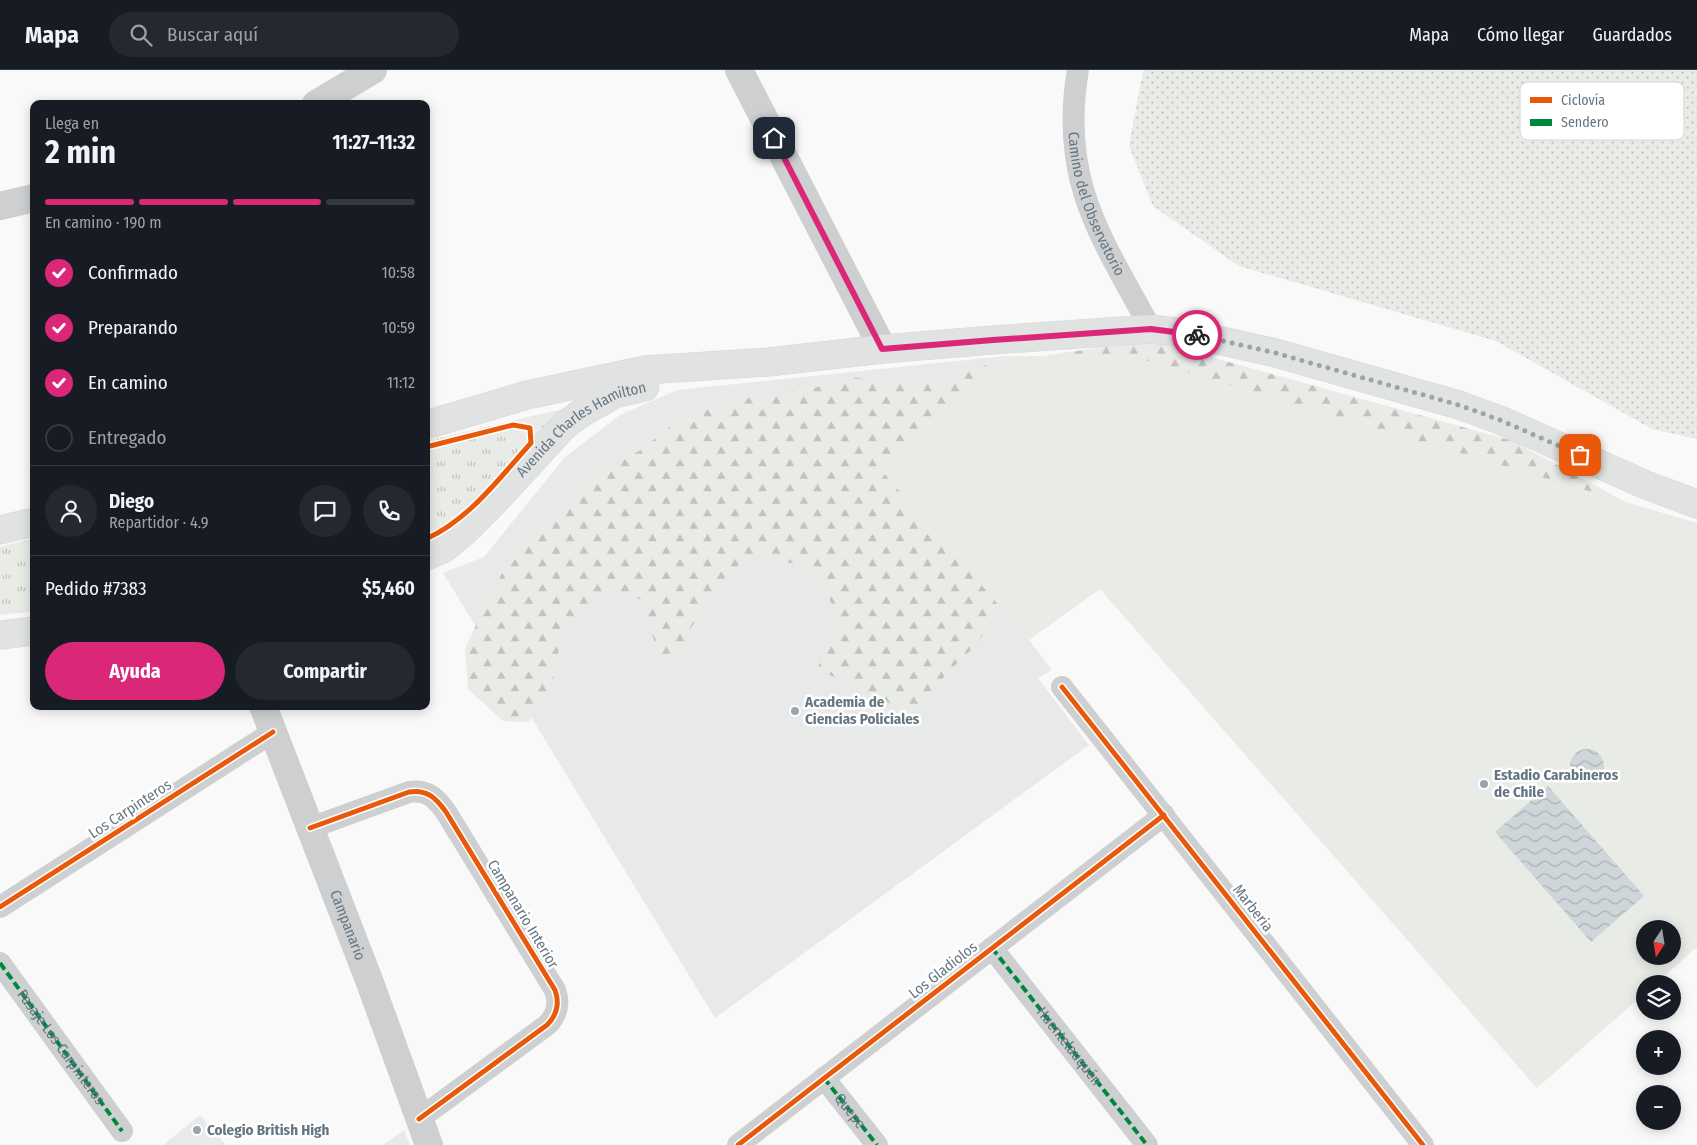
<!DOCTYPE html>
<html lang="es">
<head>
<meta charset="utf-8">
<style>
  :root { --surface:#171b24; --page:#242831; --text:#f1f3f6; --muted:#9ea1a6; --line:#363941; --accent:#db2777 }
  body { margin:0; font-family:"Fira Sans Condensed",sans-serif; background:var(--page); color:var(--text); height:100vh; display:flex; flex-direction:column; font-size:19px; white-space:nowrap }
  * { box-sizing:border-box; margin:0 }
  p { font-size:16px; color:var(--muted) }
  .icon { flex:none; width:28px; height:28px; fill:none; stroke:currentColor; stroke-width:2; stroke-linecap:round; stroke-linejoin:round }
  .map { position:relative; flex:1; overflow:hidden }
  .panel { position:absolute; left:30px; top:30px; width:400px; height:610px; display:flex; flex-direction:column; background:var(--surface); border-radius:10px; box-shadow:0 2px 12px #0003 }
  .panel>* { flex:none }
  .needle { width:32px; rotate:192deg }
  .tools { position:absolute; left:1636px; top:850px; display:grid; gap:10px }
  .tools a { display:grid; place-items:center; width:45px; height:45px; border-radius:50%; background:var(--surface); box-shadow:0 2px 12px #0003; font-size:25px }
  .pin { position:absolute; display:grid; place-items:center; width:42px; height:42px; color:#fff; margin:-21px; border-radius:10px; box-shadow:0 2px 8px #0006 }
  .courier { position:absolute; display:grid; place-items:center; width:50px; height:50px; margin:-25px; border:4px solid #db2777; border-radius:50%; background:#fff; color:#222; box-shadow:0 1px 6px #0007 }
  .summary em { font-style:normal; font-weight:700 }
  .summary div { display:flex; flex-direction:column-reverse }
  .summary { display:flex; align-items:center; justify-content:space-between; height:85px; padding:0 15px }
  h1 { font-size:32px; font-weight:700; line-height:38px }
  .bar { display:grid; grid-template-columns:repeat(4,1fr); gap:8px 5px; align-content:center; height:60px; padding:0 15px }
  .bar i { height:6px; border-radius:4px; background:var(--line) }
  .bar .active { background:var(--accent) }
  .bar p { grid-column:span 4 }
  .line { display:flex; align-items:center; gap:12px; padding:0 15px; border-top:1px solid var(--line) }
  .line div { flex:1 }
  .round { display:grid; place-items:center; flex:none; width:52px; height:52px; border-radius:26px; background:var(--page) }
  ol { padding:0 15px; list-style:none }
  li { display:flex; align-items:center; gap:15px; height:55px }
  li p { margin-inline-start:auto }
  li .icon { padding:5px; border-radius:50%; background:var(--accent); color:#fff; stroke-width:4 }
  li:last-child { color:var(--muted) }
  li i { width:28px; height:28px; border:2px solid var(--line); border-radius:50% }
  .primary-button { display:flex; gap:10px; margin-top:auto; padding:10px 15px }
  .primary-button a { flex:1; height:58px; border-radius:30px; background:var(--accent); color:#fff; font-size:20px; font-weight:700; line-height:58px; text-align:center }
  .primary-button a+a { background:var(--page); color:var(--text) }
  header { display:flex; align-items:center; gap:30px; box-sizing:border-box; height:70px; padding:0 25px; background:var(--surface); border-bottom:1px solid var(--line) }
  header strong { font-size:24px }
  nav { display:flex; gap:28px; margin-inline-start:auto; font-size:18px }
  .search { width:350px; height:45px; background:var(--page); display:flex; align-items:center; gap:12px; box-sizing:border-box; padding:0 18px; border-radius:28px; color:var(--muted); font-size:19px }
  .map>svg:first-child { display:block }
  .built { fill:#e8e9e9 }
  .grass { fill:url(#grass-dots) }
  .forest { fill:url(#forest-firs) }
  .park { fill:url(#park-tufts) }
  .pitch { fill:#e8ebe6; fill-rule:evenodd }
  .water { fill:url(#water-waves) }
  .lines { fill:none; stroke-linecap:round; stroke-linejoin:round }
  .secondary-casing { stroke:#d5d6d7; stroke-width:29 }
  .minor { stroke:#cecfd0; stroke-width:22 }
  .tertiary { stroke:#cecfd0; stroke-width:28 }
  .secondary { stroke:#e1e2e2; stroke-width:28 }
  .quiet { stroke:#00873e; stroke-width:4; stroke-dasharray:8 4; stroke-linecap:butt }
  .cycleway-casing { stroke:#fff; stroke-width:8 }
  .cycleway { stroke:#e8590c; stroke-width:5 }
  .done { stroke:#99a4ac; stroke-width:5; stroke-dasharray:0 9 }
  .route { stroke:#db2777; stroke-width:6 }
  .poi-dot { fill:#99a4ac; stroke:#fff; stroke-width:2 }
  .labels { text-anchor:middle; dominant-baseline:central; stroke-width:5; stroke-linejoin:round; paint-order:stroke }
  .street-label { font-size:15px; fill:#657683; stroke:#fff }
  .poi-label { font-size:15px; font-weight:bold; fill:#657683; stroke:#fff; text-anchor:start }
  .key { fill:#fff; stroke:#d1d6da; stroke-width:1 }
  .key-label { font-size:14px; fill:#657683 }
</style>
</head>
<body>
<header>
<strong>Mapa</strong>
<div class="search"><svg class="icon" aria-label="search" viewBox="0 0 24 24"><circle cx="10" cy="10" r="6"/><path d="M15 15l6 6"/></svg>Buscar aquí</div>
<nav><a>Mapa</a><a>Cómo llegar</a><a>Guardados</a></nav>
</header>
<div class="map">
<svg width="1697" height="1075" viewBox="0 0 1697 1075">
  <defs>
    <pattern id="grass-dots" width="8" height="8" patternUnits="userSpaceOnUse" patternTransform="scale(1.25)"><rect width="8" height="8" fill="#e8ebe6"/><path d="M2 2h.1M6 6h.1" fill="none" stroke="#c0c3c0" stroke-width="1.8" stroke-linecap="round"/></pattern>
    <pattern id="forest-firs" width="22" height="20" patternUnits="userSpaceOnUse" patternTransform="scale(1.25)"><rect width="22" height="20" fill="#e8ebe6"/><path d="M5 1l3.5 6h-7zM16 11l3.5 6h-7z" fill="#c0c3c0"/></pattern>
    <pattern id="park-tufts" width="24" height="20" patternUnits="userSpaceOnUse" patternTransform="scale(1.25)"><rect width="24" height="20" fill="#e8ebe6"/><path d="M3 7l-1-3M5 7V3M7 7l1-3M15 17l-1-3M17 17v-4M19 17l1-3" fill="none" stroke="#c0c3c0"/></pattern>
    <pattern id="water-waves" width="16" height="10" patternUnits="userSpaceOnUse" patternTransform="scale(1.25)"><rect width="16" height="10" fill="#ced6d9"/><path d="M0 5q4-4 8 0t8 0" fill="none" stroke="#abb2b5"/></pattern>
  </defs>
  <rect width="100%" height="100%" fill="#f9f9f9"/>
  <path class="built" d="M1005,286L882,401L1029,570L1052,600L1038,608L1089,675L715,948L443,503L484,487L565,387L620,345L677,320Z
    M200,1045L226,1075H163Z
    M404,1060L410,1075H383Z"/>
  <path class="grass" d="M1144,0H1697V369L1652,359L1496,271L1239,196L1153,136L1129,76L1141,11Z"/>
  <path class="forest" d="M1150,270L1513,371L1635,437L1389,388L1003,536L974,577L949,601L912,644L817,599L839,552L824,515L798,495L759,485L731,499L708,535L690,559L680,589L662,588L650,560L644,531L616,520L583,536L563,557L553,610L543,630L528,652L503,651L468,619L465,579L488,529L506,496L524,470L564,442L578,415L605,398L641,380L671,356L701,342L741,329L818,317L846,306L919,317L989,294Z"/>
  <path class="park" d="M563,339L461,449L426,470V371Z
    M34,468V541L0,545V477Z"/>
  <path class="pitch" d="M1005,286H1131L1697,453V877L1656,914H1645V923L1537,1018L1100,519L1029,570L882,401ZM1645,859H1672V886H1645Z
    M210,1063L220,1075H195Z"/>
  <path class="water" d="M1570 696a17 17 0 1 1 34 0a17 17 0 1 1-34 0Z
    M1548,716L1644,826L1591,872L1495,762Z"/>
  <g class="lines">
    <g class="secondary-casing">
      <g id="secondary">
        <path d="M426,355L527,325L645,300L769,292L883,279L993,270L1151,259L1186,263L1272,282L1459,335L1500,350L1646,415L1697,434"/>
        <path d="M0,460L34,452"/>
        <path id="s3" d="M426,486L443,479L465,461L494,432L564,356L581,343L615,324L645,317"/>
        <path d="M0,565L34,561"/>
      </g>
    </g>
    <g class="minor">
      <path id="s1" d="M1078,0C1059,110 1101,167 1151,259"/>
      <path d="M1062,617L1423,1075"/>
      <path d="M310,758L409,722C427,719 436,728 446,742L555,920C560,934 557,945 547,955L419,1049"/>
      <path d="M0,837L273,662"/>
      <path d="M992,878L1147,1075"/>
      <path d="M0,893L122,1061"/>
      <path d="M824,1008L877,1075"/>
      <path d="M738,1075L1164,745"/>
    </g>
    <g class="tertiary">
      <path d="M739,0L883,279"/>
      <path d="M316,34L373,0"/>
      <path d="M0,136L34,128"/>
      <path id="s2" d="M263,636L369,910L429,1075"/>
    </g>
    <use href="#secondary" class="secondary"/>
    <g class="quiet">
      <path id="s4" d="M992,878L1147,1075"/>
      <path id="s5" d="M0,893L122,1061"/>
      <path id="s6" d="M824,1008L877,1075"/>
    </g>
    <g class="cycleway-casing">
      <path id="cycleway" d="M426,377L513,355L530,358L531,373C500,407 470,449 426,469
        M1062,617L1423,1075
        M310,758L409,722C427,719 436,728 446,742L555,920C560,934 557,945 547,955L419,1049
        M0,837L273,662
        M738,1075L1164,745"/>
    </g>
    <use href="#cycleway" class="cycleway"/>
  </g>
  <g class="lines">
    <path class="done" d="M1197,265L1272,282L1459,335L1500,350L1580,385"/>
    <path class="route" d="M774,68L882,279L993,270L1151,259L1197,265"/>
  </g>
  <g class="poi-dot">
    <circle cx="795" cy="641" r="5"/>
    <circle cx="1484" cy="714" r="5"/>
    <circle cx="197" cy="1060" r="5"/>
  </g>
  <g class="labels">
    <g class="street-label">
      <text stroke="none"><textPath href="#s1" startOffset="138">Camino del Observatorio</textPath></text>
      <text stroke="none"><textPath href="#s3" startOffset="204">Avenida Charles Hamilton</textPath></text>
      <text transform="translate(130 739) rotate(-33)">Los Carpinteros</text>
      <text transform="translate(1253 838) rotate(52)">Marberia</text>
      <text transform="translate(523 844) rotate(59)">Campanario Interior</text>
      <text stroke="none"><textPath href="#s2" startOffset="235">Campanario</textPath></text>
      <text transform="translate(943 900) rotate(-38)">Los Gladiolos</text>
      <text stroke="none"><textPath href="#s4" startOffset="125">Huentelauquén</textPath></text>
      <text stroke="none"><textPath href="#s5" startOffset="104">Pasaje Los Carpinteros</textPath></text>
      <text stroke="none"><textPath href="#s6" startOffset="42">Quepe</textPath></text>
    </g>
    <g class="poi-label">
      <text x="805" y="632">Academia de<tspan x="805" dy="17">Ciencias Policiales</tspan></text>
      <text x="1494" y="705">Estadio Carabineros<tspan x="1494" dy="17">de Chile</tspan></text>
      <text x="207" y="1060">Colegio British High</text>
    </g>
  </g>
  <rect x="1520" y="12" width="164" height="58" rx="8" class="key"/>
  <rect x="1530" y="27" width="22" height="6" fill="#e8590c"/>
  <rect x="1530" y="49" width="22" height="7" fill="#00873e"/>
  <g class="key-label">
    <text x="1561" y="35">Ciclovía</text>
    <text x="1561" y="57">Sendero</text>
  </g>
</svg>
<div class="tools">
<a><svg class="needle" viewBox="-14 -14 28 28"><path d="M0-13l5 13h-10z" fill="#e53935"/><path d="M0 13l5-13h-10z" fill="#9ea1a6"/></svg></a>
<a><svg class="icon" aria-label="layers" viewBox="0 0 24 24"><path d="M12 4l9 5-9 5-9-5zM3 14l9 5 9-5"/></svg></a>
<a>+</a>
<a>−</a>
</div>
<div class="pin" style="left:1580px;top:385px;background:#ea580c"><svg class="icon" aria-label="bag" viewBox="0 0 24 24"><path d="M5 8h14l-1 12H6zM9 8a3 3 0 0 1 6 0"/></svg></div>
<div class="pin" style="left:774px;top:68px;background:#1f2937"><svg class="icon" aria-label="home" viewBox="0 0 24 24"><path d="M3 11l9-7 9 7M6 9v11h12V9"/></svg></div>
<div class="courier" style="left:1197px;top:265px"><svg class="icon" aria-label="bike" viewBox="0 0 24 24"><circle cx="6" cy="16" r="4"/><circle cx="18" cy="16" r="4"/><path d="M6 16l4-8h5l3 8M10 8l3 8H6M13 5h3"/></svg></div>
<section class="panel">
<div class="summary"><div><h1>2 min</h1><p>Llega en</p></div><em>11:27–11:32</em></div>
<div class="bar"><i class="active"></i><i class="active"></i><i class="active"></i><i></i><p>En camino · 190 m</p></div>
<ol>
<li><svg class="icon" aria-label="check" viewBox="0 0 24 24"><path d="M5 12l5 5 9-10"/></svg>Confirmado<p>10:58</p></li>
<li><svg class="icon" aria-label="check" viewBox="0 0 24 24"><path d="M5 12l5 5 9-10"/></svg>Preparando<p>10:59</p></li>
<li><svg class="icon" aria-label="check" viewBox="0 0 24 24"><path d="M5 12l5 5 9-10"/></svg>En camino<p>11:12</p></li>
<li><i></i>Entregado</li>
</ol>
<div class="line" style="height:90px"><a class="round"><svg class="icon" aria-label="person" viewBox="0 0 24 24"><circle cx="12" cy="8" r="4"/><path d="M4 21q1-7 8-7t8 7"/></svg></a><div><b>Diego</b><p>Repartidor · 4.9</p></div><a class="round"><svg class="icon" aria-label="chat" viewBox="0 0 24 24"><path d="M4 5h16v11H9l-5 4z"/></svg></a><a class="round"><svg class="icon" aria-label="phone" viewBox="0 0 24 24"><path d="M5 4h4l2 5-3 2q2 4 5 5l2-3 5 2v4C11 20 4 13 5 4z"/></svg></a></div>
<div class="line" style="height:65px"><div>Pedido #7383</div><b>$5,460</b></div>
<div class="primary-button"><a>Ayuda</a><a>Compartir</a></div>
</section>
</div>
</body>
</html>
